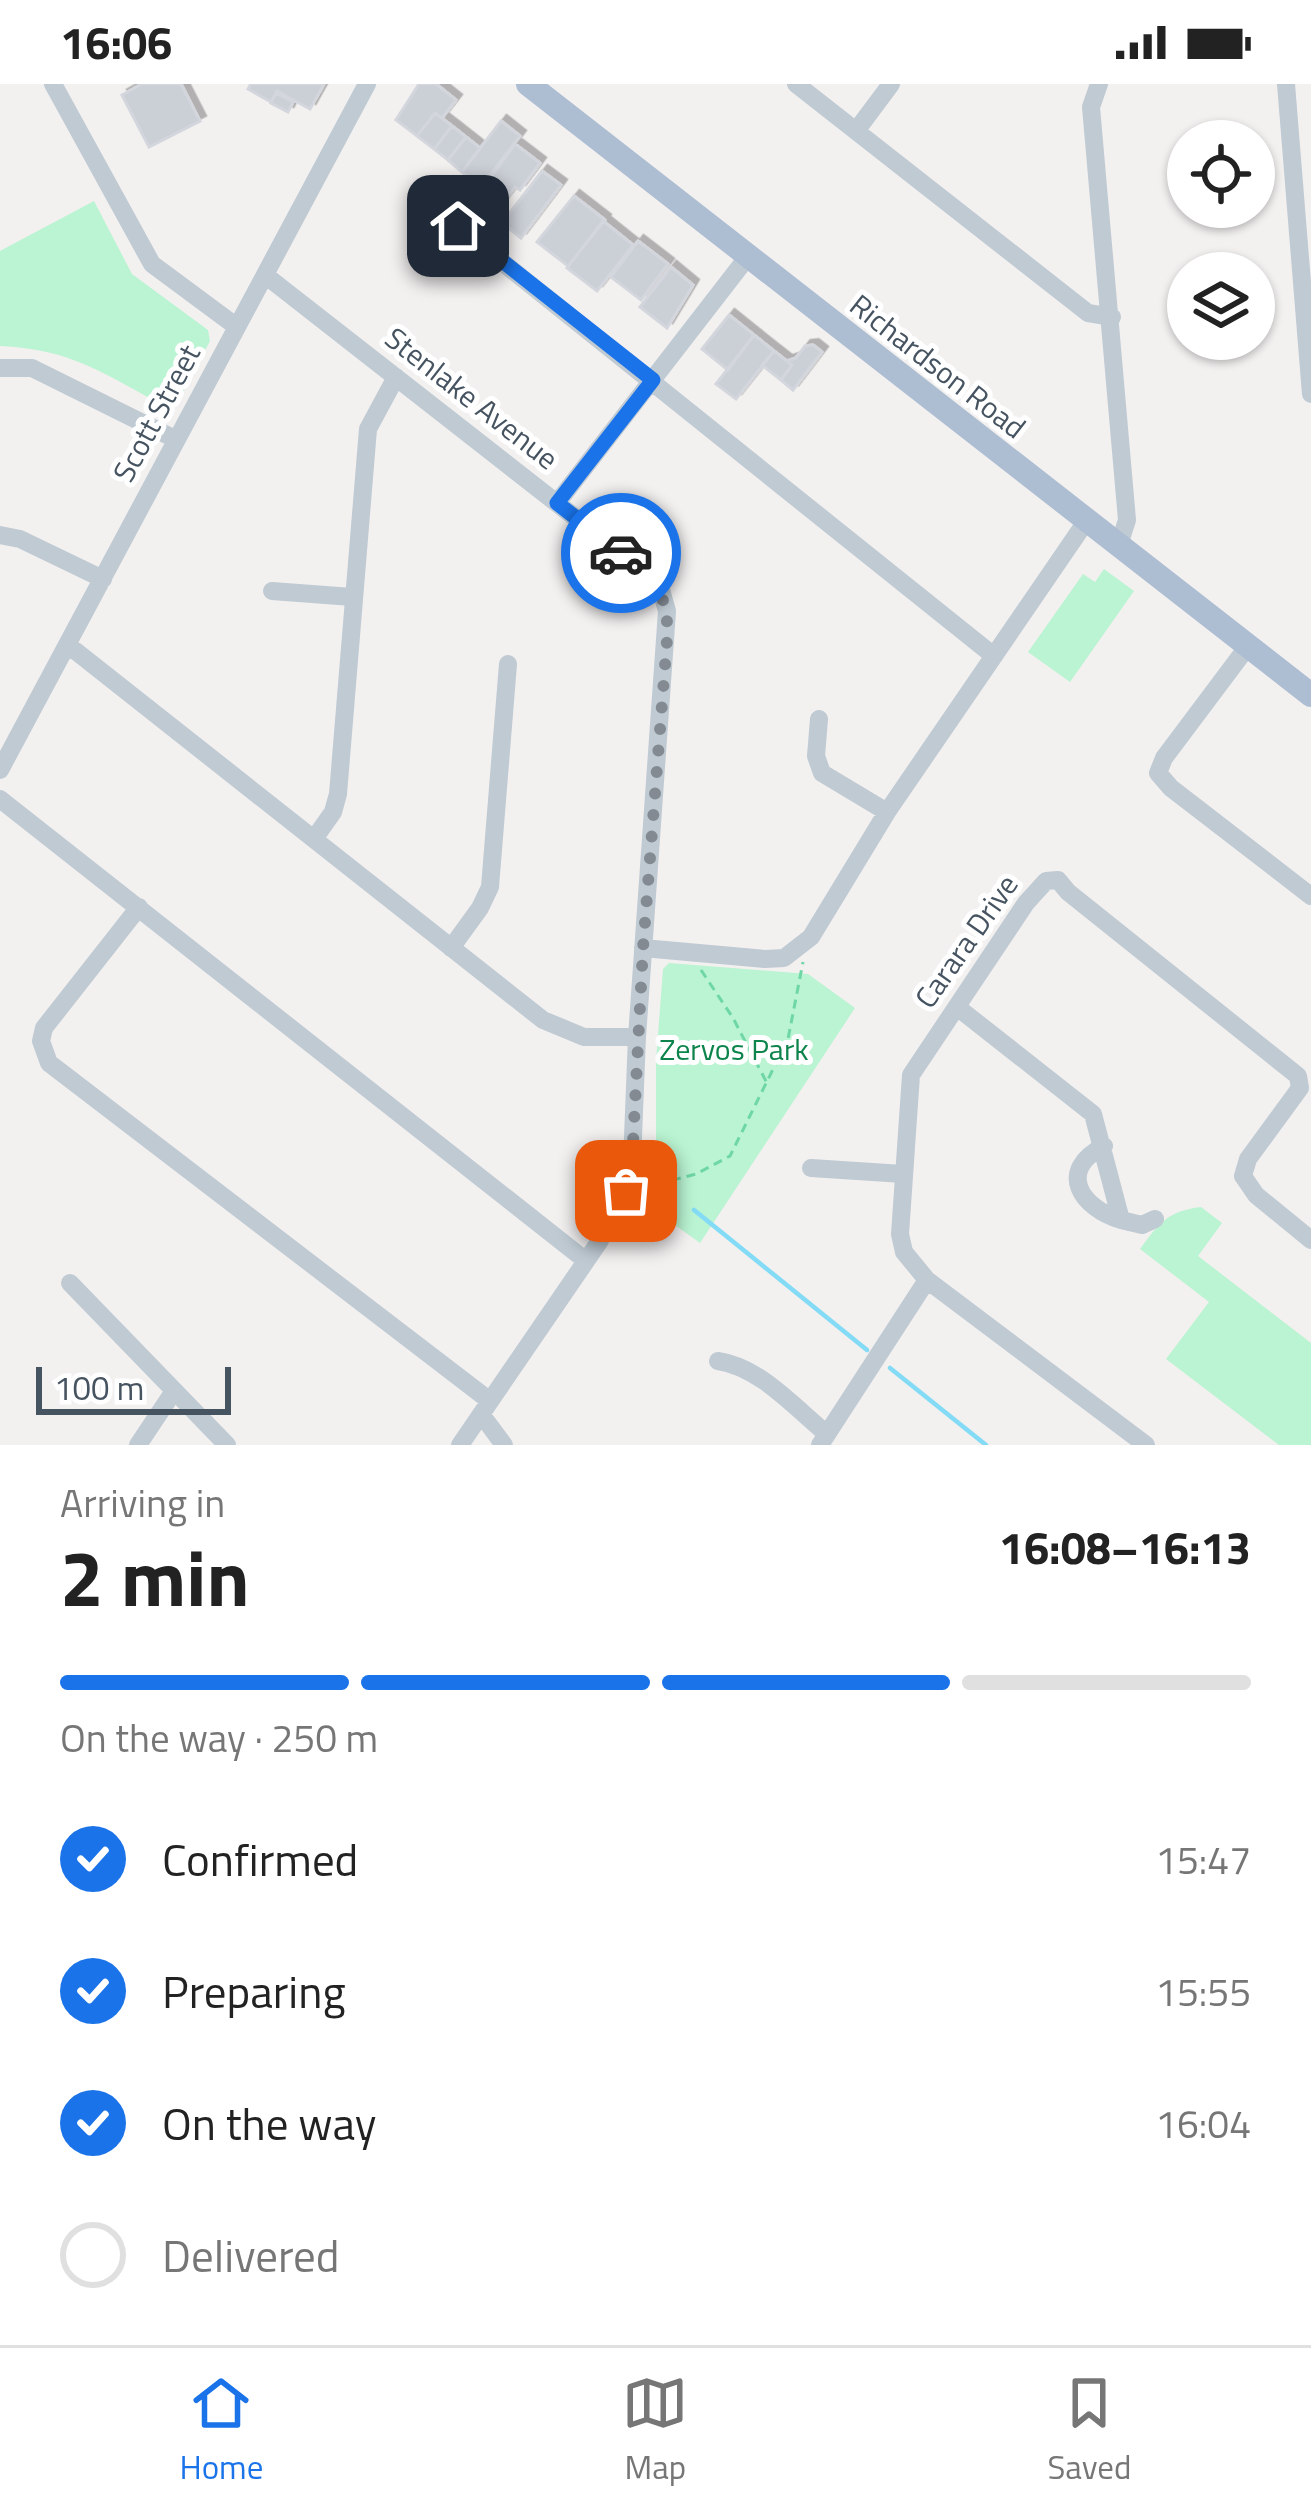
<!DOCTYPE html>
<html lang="en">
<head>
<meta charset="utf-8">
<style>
  :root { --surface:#fff; --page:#f2f2f2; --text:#222; --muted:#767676; --line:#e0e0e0; --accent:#1a73e8 }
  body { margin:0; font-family:"Titillium Web",sans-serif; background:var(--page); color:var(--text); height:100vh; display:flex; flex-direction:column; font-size:45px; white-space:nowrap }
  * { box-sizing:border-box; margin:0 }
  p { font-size:39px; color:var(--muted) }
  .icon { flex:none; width:66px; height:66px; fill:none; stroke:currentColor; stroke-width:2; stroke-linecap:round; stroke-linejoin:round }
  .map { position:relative; height:1361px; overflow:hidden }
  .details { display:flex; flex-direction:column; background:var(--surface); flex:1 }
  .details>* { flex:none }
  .fabs { position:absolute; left:1167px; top:36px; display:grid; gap:24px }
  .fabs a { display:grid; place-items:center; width:108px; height:108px; border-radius:50%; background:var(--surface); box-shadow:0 3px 9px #0004; font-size:60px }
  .scale { position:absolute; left:36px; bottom:30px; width:195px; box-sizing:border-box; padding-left:12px; border:6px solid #465360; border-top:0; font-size:33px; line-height:42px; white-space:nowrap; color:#465360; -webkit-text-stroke:9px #fff; paint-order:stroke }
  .pin { position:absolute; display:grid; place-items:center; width:102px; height:102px; color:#fff; margin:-51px; border-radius:24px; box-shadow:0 6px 18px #0006 }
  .courier { position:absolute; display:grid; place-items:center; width:120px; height:120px; margin:-60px; border:9px solid #1a73e8; border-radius:50%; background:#fff; color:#222; box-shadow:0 3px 15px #0007 }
  .headline em { font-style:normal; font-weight:700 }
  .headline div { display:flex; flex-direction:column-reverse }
  .headline { display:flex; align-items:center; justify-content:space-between; height:204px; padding:0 60px }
  h1 { font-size:78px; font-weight:700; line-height:90px }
  .bar { display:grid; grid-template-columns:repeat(4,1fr); gap:18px 12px; align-content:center; height:144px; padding:0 60px }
  .bar i { height:15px; border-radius:9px; background:var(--line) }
  .bar .active { background:var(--accent) }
  .bar p { grid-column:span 4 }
  ol { padding:0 60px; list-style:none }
  li { display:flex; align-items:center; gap:36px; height:132px }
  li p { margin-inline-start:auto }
  li .icon { padding:12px; border-radius:50%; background:var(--accent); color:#fff; stroke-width:4 }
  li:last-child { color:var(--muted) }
  li i { width:66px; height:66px; border:6px solid var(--line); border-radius:50% }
  .status { display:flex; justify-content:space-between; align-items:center; height:84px; padding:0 60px; background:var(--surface); direction:ltr }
  .status svg { height:33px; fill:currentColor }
  .dock { display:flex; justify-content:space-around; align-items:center; height:168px; border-top:3px solid var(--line); background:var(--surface); font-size:33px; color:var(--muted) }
  .dock a { display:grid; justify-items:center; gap:6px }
  .dock .active { color:var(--accent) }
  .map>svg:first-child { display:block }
  .green { fill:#baf4d2 }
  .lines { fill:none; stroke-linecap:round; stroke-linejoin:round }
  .stream { stroke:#83dbf5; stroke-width:4.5 }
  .building { fill:#cbcfd6; stroke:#d3d6dc; stroke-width:3; filter:url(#shadow) }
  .path { stroke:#6fd6a6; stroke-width:3; stroke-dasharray:9 6; stroke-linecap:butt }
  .minor { stroke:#bfcad3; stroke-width:18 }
  .major { stroke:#adbed2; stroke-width:24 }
  .done { stroke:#838a92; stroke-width:12; stroke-dasharray:0 21.6 }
  .route { stroke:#1a73e8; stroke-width:15 }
  .labels { text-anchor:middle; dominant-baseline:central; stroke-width:10; stroke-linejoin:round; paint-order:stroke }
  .street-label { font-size:30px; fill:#465360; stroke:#fff }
  .park-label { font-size:30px; fill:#0d844c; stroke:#fff }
</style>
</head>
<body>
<div class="status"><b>16:06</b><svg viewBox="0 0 49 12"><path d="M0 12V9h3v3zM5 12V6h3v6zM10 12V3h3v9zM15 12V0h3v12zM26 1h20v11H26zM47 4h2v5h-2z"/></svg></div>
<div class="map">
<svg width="1311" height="1361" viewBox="0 0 1311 1361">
  <defs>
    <filter id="shadow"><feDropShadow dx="5.5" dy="-5.5" stdDeviation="0" flood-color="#0004"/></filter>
  </defs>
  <rect width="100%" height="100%" fill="#f3f0f0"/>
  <path class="green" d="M94,117L132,190L208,246L210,257L177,320L166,323C104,290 72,265 0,262V167Z
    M1104,485L1134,507L1070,598L1028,568L1083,490L1095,498Z
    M669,879L808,890L855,924L700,1159L647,1121L656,1082V977L663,885Z
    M1201,1123L1222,1139L1198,1172L1311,1259V1361H1279L1166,1275L1209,1218L1140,1165C1159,1139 1168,1127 1201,1123Z"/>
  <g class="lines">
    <path class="stream" d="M593,1085L616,1103
      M694,1126L867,1266
      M890,1284L986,1361"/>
  </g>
  <path class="building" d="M142,0H181L200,37L149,63L122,11Z
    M251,0H324L310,25L277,7L271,18L248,5Z
    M419,0H436L456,16L442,34L435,29L417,52L396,36Z
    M276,9L293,18L288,28L271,19Z
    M435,29L452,42L434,65L417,52Z
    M501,37L520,52L481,103L462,88Z
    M452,42L466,53L448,76L434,65Z
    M466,53L480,64L462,88L448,76Z
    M515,60L540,79L520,106L515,103L500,122L481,107Z
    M542,87L561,101L521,154L502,139Z
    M574,112L605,136L568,182L537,158Z
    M603,137L633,161L597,207L567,184Z
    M638,157L668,180L641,216L611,193Z
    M671,183L693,201L667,244L640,223Z
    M729,231L754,251L728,286L702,265Z
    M754,251L774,267L736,315L716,300Z
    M813,261L822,268L793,306L781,296L792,281L787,277L796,274L805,262Z
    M774,267L792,281L781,296L762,281Z"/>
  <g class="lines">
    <path class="path" d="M701,886L733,934L768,1001
      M643,1104L696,1090L730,1072L788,955L803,878"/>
    <path class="minor" d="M53,0L152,180L237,243
      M796,0L1088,229L1112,233
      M1099,0L1091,23L1127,436L1119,461
      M1286,0L1311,310
      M856,47L891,0
      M457,142L994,572
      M265,191L650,492L661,506L667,527L637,953L632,1078L626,1107L599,1158L460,1361
      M0,284H32L175,355
      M557,419L749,171
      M0,451L20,455L103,495
      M272,507L352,513
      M68,561L543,936L584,953H637
      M1248,562L1164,674L1158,689L1171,704L1311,812
      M819,635L816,672L822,689L887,728
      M0,686L367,0
      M0,715L585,1176
      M314,755L333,728L338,710L368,345L396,293
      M139,823L44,944L41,957L49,979L490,1317
      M451,864L480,824L490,803L508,580
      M643,864L765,875L784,874L811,853L887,728L1087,436
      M957,923L1093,1030L1121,1136L1142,1141L1155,1135
      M1104,1062C1056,1087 1081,1124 1121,1136
      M811,1084L903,1090
      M70,1199L227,1361
      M718,1277C760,1283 795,1324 827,1350
      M481,1330L504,1361
      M138,1361L174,1307
      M820,1361L927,1196
      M1146,1361L927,1196L904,1168L900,1150L911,991L1026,819L1046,797L1058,796L1068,808L1298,992L1300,1004L1248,1075L1243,1092L1256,1111L1311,1156"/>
    <path class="major" d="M528,0L1311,611"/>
  </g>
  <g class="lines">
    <path class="done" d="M621,469L661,506L668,543L643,864L632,1078L626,1107"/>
    <path class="route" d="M458,142L653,296L557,419L621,469"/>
  </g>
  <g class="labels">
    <g class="street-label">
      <text transform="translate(938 282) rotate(38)">Richardson Road</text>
      <text transform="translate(472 314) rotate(38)">Stenlake Avenue</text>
      <text transform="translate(156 329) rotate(-62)">Scott Street</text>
      <text transform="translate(966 857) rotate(-55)">Carara Drive</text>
    </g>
    <g class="park-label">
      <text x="734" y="965">Zervos Park</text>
    </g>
  </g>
</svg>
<div class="fabs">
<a><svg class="icon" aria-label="locate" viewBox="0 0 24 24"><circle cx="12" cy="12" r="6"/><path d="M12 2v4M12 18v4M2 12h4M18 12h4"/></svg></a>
<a><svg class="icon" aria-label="layers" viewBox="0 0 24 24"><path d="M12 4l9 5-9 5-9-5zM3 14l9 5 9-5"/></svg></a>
</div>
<div class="scale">100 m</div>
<div class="pin" style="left:626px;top:1107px;background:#ea580c"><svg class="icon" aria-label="bag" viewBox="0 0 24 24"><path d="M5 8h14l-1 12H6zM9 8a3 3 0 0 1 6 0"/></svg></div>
<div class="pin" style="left:458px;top:142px;background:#1f2937"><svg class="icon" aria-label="home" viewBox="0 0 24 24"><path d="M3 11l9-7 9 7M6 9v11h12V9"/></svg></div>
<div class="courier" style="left:621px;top:469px"><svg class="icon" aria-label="car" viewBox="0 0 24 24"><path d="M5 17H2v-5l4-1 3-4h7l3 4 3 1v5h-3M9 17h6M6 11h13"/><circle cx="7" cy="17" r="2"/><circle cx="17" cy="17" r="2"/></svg></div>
</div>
<section class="details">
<div class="headline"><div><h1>2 min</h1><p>Arriving in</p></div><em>16:08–16:13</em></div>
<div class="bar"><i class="active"></i><i class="active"></i><i class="active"></i><i></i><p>On the way · 250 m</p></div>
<ol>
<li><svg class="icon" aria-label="check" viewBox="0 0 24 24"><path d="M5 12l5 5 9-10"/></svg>Confirmed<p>15:47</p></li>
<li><svg class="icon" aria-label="check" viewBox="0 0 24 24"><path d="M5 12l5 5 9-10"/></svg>Preparing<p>15:55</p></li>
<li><svg class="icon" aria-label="check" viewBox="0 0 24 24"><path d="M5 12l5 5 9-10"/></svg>On the way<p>16:04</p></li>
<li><i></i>Delivered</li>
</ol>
</section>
<nav class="dock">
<a class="active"><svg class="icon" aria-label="home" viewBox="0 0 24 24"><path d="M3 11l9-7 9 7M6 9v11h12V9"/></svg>Home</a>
<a><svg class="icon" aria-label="map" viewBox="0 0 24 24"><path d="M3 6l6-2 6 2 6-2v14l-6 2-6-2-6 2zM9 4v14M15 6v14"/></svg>Map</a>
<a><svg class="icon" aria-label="saved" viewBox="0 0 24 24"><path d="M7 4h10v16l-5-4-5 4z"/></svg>Saved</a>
</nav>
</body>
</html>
